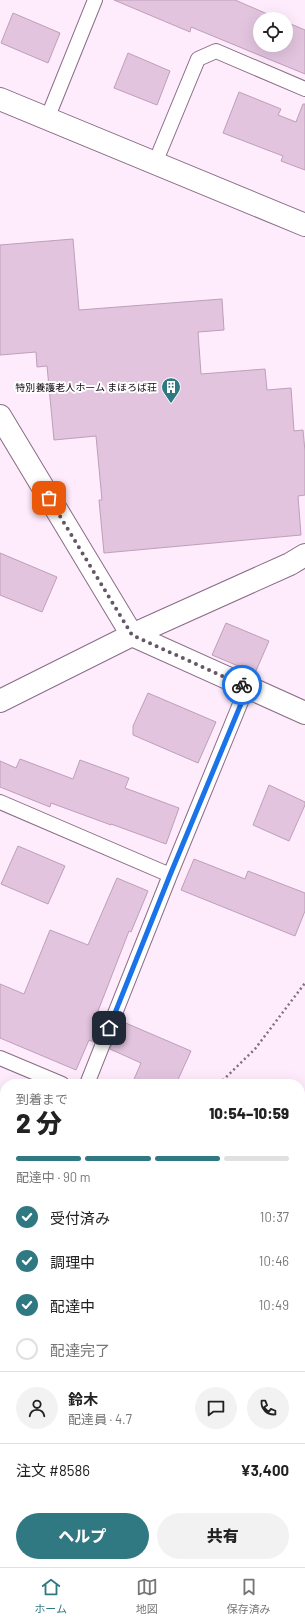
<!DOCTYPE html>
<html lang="ja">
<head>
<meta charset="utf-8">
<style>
  :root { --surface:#fff; --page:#f2f2f2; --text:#222; --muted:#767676; --line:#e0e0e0; --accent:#317982 }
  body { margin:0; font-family:Barlow,"Noto Sans JP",sans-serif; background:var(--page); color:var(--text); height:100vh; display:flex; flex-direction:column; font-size:15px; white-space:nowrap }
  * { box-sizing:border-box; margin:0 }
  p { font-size:13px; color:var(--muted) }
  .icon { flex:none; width:22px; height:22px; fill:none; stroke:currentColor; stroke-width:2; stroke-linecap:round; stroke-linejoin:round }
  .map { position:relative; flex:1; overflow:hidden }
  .side { position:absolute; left:0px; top:1079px; width:305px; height:488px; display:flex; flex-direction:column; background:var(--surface); border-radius:16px 16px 0 0; box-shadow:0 4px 16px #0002 }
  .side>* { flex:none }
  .buttons { position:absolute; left:253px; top:12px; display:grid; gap:8px }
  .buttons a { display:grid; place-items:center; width:40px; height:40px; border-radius:50%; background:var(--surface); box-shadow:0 4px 16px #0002; font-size:20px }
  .pin { position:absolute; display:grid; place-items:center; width:34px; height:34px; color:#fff; margin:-17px; border-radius:8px; box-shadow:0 2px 6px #0006 }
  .courier { position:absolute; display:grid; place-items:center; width:40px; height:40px; margin:-20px; border:3px solid #1a73e8; border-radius:50%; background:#fff; color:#222; box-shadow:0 1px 5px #0007 }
  .headline em { font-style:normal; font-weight:800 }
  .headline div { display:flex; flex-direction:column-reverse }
  .headline { display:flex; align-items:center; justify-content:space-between; height:68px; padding:0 16px }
  h1 { font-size:26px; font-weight:800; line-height:30px }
  .bar { display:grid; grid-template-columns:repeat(4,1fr); gap:6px 4px; align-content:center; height:48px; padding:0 16px }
  .bar i { height:5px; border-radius:3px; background:var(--line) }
  .bar .on { background:var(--accent) }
  .bar p { grid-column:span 4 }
  .line { display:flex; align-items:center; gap:10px; padding:0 16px; border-top:1px solid var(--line) }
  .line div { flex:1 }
  .round { display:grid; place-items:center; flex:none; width:42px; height:42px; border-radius:21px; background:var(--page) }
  ol { padding:0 16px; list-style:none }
  li { display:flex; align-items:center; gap:12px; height:44px }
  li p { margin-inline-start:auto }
  li .icon { padding:4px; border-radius:50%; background:var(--accent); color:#fff; stroke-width:4 }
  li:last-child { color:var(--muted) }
  li i { width:22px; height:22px; border:2px solid var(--line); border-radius:50% }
  .primary-button { display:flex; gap:8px; margin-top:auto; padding:8px 16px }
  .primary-button a { flex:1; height:46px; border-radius:24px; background:var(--accent); color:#fff; font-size:16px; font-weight:800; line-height:46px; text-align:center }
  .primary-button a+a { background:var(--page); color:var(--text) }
  .menu { display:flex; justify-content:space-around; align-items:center; height:56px; border-top:1px solid var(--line); background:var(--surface); font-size:11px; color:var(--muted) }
  .menu a { display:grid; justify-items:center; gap:2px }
  .menu .on { color:var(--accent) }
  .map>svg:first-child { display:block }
  .building { fill:#e2c4df; stroke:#bd9fb9 }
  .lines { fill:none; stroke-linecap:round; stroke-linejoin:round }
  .service-casing { stroke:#896d86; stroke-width:16 }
  .minor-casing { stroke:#896d86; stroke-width:24 }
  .tertiary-casing { stroke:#896d86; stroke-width:24 }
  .path { stroke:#7e707d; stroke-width:2.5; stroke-dasharray:2 3; stroke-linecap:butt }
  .service { stroke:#fff; stroke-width:14 }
  .minor { stroke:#fff; stroke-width:22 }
  .tertiary { stroke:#fff; stroke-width:22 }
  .rail { stroke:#726470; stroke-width:3; stroke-dasharray:2 4; stroke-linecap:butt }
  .done { stroke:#655763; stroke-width:4; stroke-dasharray:0 7.2 }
  .route { stroke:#1a73e8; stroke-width:5 }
  .labels { text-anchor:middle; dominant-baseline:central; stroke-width:4; stroke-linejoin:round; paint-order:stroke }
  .poi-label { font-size:10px; fill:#120811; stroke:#fff; text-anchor:end }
</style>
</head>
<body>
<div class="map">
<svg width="305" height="1567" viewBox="0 0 305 1567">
  <rect width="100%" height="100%" fill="#feebfc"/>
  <path class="building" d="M114,0H235L279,19H260V45H286V22L305,30V74L191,27L190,32Z
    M13,13L60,33L48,63L1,43Z
    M128,53L170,71L157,105L114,88Z
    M239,92L281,109L278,115L296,122L303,104H305V170L281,161L283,156L223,133Z
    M73,239L79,310L222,299L224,330L198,332L201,374L265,369L267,390L291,388L294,431L303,430L305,451V495L298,496L301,535L104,553L99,500H102L96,436L54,440L47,366L37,367L36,352L0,355V245Z
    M0,553L57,577L42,612L0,595Z
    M226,623L269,641L255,673L212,655Z
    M148,693L216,722L198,763L133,735V726Z
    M20,759L73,779L80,760L129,778L125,788L179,808L166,844L111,824V825L51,803L50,807L0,787V761L16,768Z
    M269,785L305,802V805L289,841L253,825Z
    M18,846L65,866L48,904L1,884Z
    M194,859L245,879L248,871L305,893V911L295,936L181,890Z
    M117,878L148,891L131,932L129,931L98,1011L106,1014L94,1042L89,1040L76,1070L0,1038V984L24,994L50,930L88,945Z
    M121,1021L191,1051L176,1084H132L141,1063L110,1049Z"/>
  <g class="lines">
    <g class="service-casing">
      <path id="service" d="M47,119L95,0
        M155,163L198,59L216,51L305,89
        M0,802L170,875
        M0,1058L62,1084
        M87,1084L170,875L247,687
        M0,1293L5,1281"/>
    </g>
    <g class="minor-casing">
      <path id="minor" d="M0,416L132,635L305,713
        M0,701L132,635L290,564L305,555"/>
    </g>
    <g class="tertiary-casing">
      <path id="tertiary" d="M0,99L305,225"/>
    </g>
    <path class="path" d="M219,1084L255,1049L305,983
      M300,1547L305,1535
      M291,1567L294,1562"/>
    <use href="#service" class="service"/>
    <use href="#minor" class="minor"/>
    <use href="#tertiary" class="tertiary"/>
    <path class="rail" d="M300,1458L305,1446
      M255,1567L257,1562"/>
  </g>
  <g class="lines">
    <path class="done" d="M49,498L132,635L242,685"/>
    <path class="route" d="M109,1028L170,875L248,687L242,685"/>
  </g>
  <defs>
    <g id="building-pin" transform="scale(1)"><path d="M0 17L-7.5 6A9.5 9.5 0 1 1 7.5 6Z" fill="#317982" stroke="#fff"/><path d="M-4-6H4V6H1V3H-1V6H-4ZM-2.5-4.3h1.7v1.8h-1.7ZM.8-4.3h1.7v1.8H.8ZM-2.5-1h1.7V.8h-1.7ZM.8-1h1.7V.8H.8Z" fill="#fff"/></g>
  </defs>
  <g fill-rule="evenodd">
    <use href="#building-pin" x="171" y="387"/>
  </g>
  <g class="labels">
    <g class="poi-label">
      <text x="157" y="387">特別養護老人ホーム まほろば荘</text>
    </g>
  </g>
</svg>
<div class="buttons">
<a><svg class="icon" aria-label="locate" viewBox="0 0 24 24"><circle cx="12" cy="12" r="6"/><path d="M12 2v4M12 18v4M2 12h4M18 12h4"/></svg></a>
</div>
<div class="pin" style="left:49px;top:498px;background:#ea580c"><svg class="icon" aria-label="bag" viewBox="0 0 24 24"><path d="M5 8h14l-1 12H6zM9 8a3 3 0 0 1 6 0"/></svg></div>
<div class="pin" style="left:109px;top:1028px;background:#1f2937"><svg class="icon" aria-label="home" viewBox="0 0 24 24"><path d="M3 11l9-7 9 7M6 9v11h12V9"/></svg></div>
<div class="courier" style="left:242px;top:685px"><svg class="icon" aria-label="bike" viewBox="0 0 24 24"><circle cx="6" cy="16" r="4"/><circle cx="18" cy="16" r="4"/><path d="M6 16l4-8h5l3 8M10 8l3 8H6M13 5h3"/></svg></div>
<section class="side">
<div class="headline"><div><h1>2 分</h1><p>到着まで</p></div><em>10:54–10:59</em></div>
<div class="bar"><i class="on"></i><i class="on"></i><i class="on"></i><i></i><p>配達中 · 90 m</p></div>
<ol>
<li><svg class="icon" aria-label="check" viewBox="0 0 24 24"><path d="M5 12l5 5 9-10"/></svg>受付済み<p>10:37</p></li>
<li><svg class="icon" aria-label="check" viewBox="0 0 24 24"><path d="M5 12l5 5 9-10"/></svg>調理中<p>10:46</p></li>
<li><svg class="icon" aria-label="check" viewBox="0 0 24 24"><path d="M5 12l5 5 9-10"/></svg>配達中<p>10:49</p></li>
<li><i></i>配達完了</li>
</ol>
<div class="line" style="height:72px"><a class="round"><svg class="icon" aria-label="person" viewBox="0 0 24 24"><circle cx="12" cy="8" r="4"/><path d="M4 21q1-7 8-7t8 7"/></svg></a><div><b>鈴木</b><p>配達員 · 4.7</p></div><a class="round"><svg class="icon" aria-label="chat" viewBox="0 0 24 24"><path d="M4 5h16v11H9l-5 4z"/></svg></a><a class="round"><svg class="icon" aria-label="phone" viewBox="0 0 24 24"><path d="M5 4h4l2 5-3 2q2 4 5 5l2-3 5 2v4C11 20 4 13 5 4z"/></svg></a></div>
<div class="line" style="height:52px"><div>注文 #8586</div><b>¥3,400</b></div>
<div class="primary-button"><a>ヘルプ</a><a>共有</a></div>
</section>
</div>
<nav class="menu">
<a class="on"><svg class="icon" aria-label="home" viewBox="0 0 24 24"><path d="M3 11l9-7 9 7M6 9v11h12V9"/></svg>ホーム</a>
<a><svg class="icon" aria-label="map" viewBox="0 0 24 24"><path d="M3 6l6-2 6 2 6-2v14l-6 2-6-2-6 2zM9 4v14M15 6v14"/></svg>地図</a>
<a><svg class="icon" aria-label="saved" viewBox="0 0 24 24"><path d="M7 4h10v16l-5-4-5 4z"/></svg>保存済み</a>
</nav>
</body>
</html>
